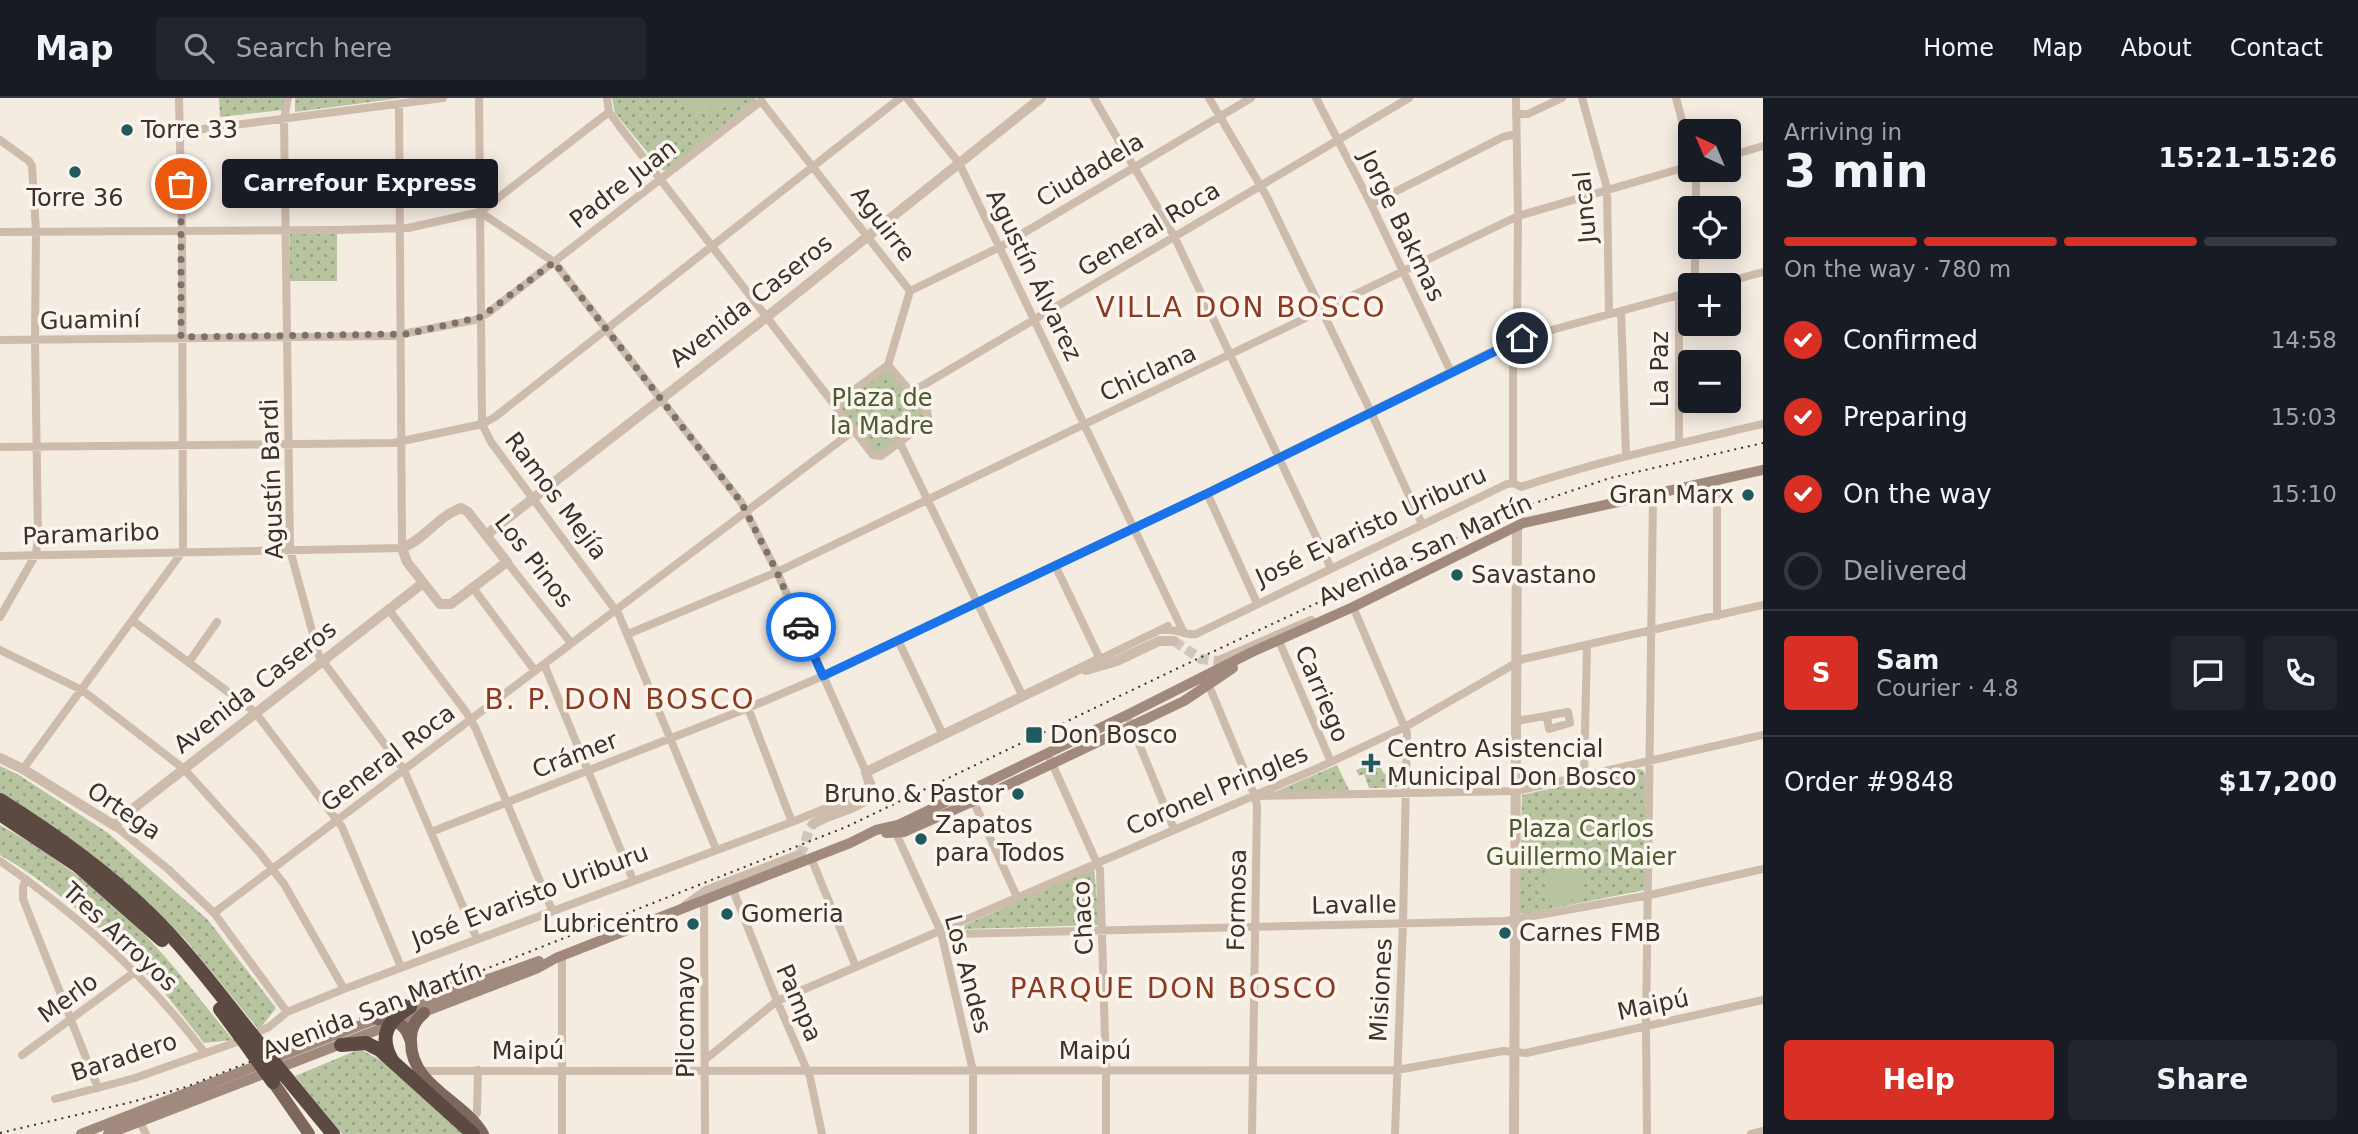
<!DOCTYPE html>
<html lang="en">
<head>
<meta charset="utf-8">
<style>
  :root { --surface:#171b24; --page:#20242c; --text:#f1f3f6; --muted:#9ea1a6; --line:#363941; --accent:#d93025 }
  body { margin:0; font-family:"DejaVu Sans",sans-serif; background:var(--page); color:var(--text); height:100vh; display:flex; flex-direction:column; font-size:26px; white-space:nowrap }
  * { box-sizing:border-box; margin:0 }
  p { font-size:23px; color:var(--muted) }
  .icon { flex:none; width:38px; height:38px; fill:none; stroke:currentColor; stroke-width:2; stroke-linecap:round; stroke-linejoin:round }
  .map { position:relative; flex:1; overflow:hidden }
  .drawer { display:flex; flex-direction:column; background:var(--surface); width:595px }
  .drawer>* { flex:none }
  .needle { width:46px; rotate:316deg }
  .fabs { position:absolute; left:1678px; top:21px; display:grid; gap:14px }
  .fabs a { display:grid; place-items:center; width:63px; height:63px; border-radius:7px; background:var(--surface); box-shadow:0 4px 18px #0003; font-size:35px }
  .pin { position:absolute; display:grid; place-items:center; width:60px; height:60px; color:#fff; margin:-30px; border:4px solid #fff; border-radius:50%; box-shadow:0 2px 7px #0007 }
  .courier { position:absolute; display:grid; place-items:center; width:70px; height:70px; margin:-35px; border:5px solid #1a73e8; border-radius:50%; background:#fff; color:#222; box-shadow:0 2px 9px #0007 }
  .bubble { position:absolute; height:49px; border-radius:7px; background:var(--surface); box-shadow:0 4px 18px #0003; font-size:23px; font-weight:800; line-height:49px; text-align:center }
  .summary em { font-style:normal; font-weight:800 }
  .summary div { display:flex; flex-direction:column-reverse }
  .summary { display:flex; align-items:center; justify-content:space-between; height:119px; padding:0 21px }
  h1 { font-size:46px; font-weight:800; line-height:52px }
  .bar { display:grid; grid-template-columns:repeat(4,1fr); gap:10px 7px; align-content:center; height:84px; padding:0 21px }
  .bar i { height:9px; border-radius:5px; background:var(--line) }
  .bar .current { background:var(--accent) }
  .bar p { grid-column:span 4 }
  .line { display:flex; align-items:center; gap:18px; padding:0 21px; border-top:2px solid var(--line) }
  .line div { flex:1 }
  .round { display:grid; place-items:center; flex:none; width:74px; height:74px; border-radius:7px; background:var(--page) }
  ol { padding:0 21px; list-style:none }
  li { display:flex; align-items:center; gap:21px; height:77px }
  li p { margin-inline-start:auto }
  li .icon { padding:7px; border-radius:50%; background:var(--accent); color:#fff; stroke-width:4 }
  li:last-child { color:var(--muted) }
  li i { width:38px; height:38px; border:4px solid var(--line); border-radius:50% }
  .action { display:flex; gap:14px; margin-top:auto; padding:14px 21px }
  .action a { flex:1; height:80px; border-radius:7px; background:var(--accent); color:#fff; font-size:28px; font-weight:800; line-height:80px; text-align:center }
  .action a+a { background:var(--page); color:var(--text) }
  header { display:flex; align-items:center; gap:42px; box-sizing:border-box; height:98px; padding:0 35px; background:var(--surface); border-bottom:2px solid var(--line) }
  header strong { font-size:33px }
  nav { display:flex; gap:38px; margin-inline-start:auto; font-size:24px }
  .search { width:490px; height:63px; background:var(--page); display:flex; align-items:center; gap:18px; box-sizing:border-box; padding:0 24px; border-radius:7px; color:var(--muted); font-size:26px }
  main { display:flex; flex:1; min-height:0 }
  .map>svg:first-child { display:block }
  .green { fill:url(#green-dots) }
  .pitch { fill:#b8c4a0 }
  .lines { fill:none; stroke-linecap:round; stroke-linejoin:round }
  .tertiary-tunnel { stroke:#cfc6bd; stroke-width:10; stroke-dasharray:10 5; stroke-linecap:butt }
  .minor { stroke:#cdbbac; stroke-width:8 }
  .tertiary { stroke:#cdbbac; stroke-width:10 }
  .secondary { stroke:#a18a7d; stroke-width:10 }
  .primary { stroke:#7d675c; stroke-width:12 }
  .motorway { stroke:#5c4a42; stroke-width:14 }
  .rail { stroke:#3b302b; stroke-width:2; stroke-dasharray:2 5; stroke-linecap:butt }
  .motorway-bridge { stroke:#5c4a42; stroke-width:14 }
  .done { stroke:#7c716b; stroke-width:7; stroke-dasharray:0 12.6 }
  .route { stroke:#1a73e8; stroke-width:9 }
  .poi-dot { fill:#1f5a5e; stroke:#fbf5ee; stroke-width:2.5 }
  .labels { text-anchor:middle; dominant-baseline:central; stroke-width:7; stroke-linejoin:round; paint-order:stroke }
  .poi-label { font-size:24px; fill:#3b302b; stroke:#fbf5ee; text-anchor:start }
  .street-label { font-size:24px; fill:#3b302b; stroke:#fbf5ee }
  .park-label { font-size:24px; fill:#4a5a2e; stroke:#fbf5ee }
  .quarter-label { font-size:28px; letter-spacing:2px; fill:#8c3b22; stroke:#fbf5ee }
</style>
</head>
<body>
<header>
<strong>Map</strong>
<div class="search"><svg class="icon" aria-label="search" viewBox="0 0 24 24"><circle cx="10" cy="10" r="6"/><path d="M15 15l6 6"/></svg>Search here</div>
<nav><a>Home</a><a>Map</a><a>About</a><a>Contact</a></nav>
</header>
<main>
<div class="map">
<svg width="1763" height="1036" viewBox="0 0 1763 1036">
  <defs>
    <pattern id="green-dots" width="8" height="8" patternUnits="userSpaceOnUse" patternTransform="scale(1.75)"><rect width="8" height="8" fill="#b8c4a0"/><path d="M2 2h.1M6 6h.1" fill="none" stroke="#97a083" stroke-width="1.8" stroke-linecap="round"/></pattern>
  </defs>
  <rect width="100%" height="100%" fill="#f4ebe1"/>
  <path class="green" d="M219,0H285L282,12L220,19Z
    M295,0H401L295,14Z
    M612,0H756V2L666,72H662L615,15Z
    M290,135H337V183H290Z
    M888,267L928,319L877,359L834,307Z
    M1377,663L1384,676L1399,670V686L1395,690H1369L1364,676L1359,678L1356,672Z
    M1337,667L1350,694L1270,696Z
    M0,668L19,677L108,735L208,822L276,910L259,932L185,841L93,758L0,695Z
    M1638,671L1643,672L1646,678L1645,792L1524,816L1519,815L1522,697Z
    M0,727C42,750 83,780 119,812C162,850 197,898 233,942L204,945C184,920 165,893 142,871C102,831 49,785 0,757Z
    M1094,769L1099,827L964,831L965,827Z
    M360,951L382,963L467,1036H342L295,978Z"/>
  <path class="pitch" d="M683,0H736L737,8L685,15Z
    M1579,748L1586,800L1550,805L1543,753Z"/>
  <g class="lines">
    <path class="tertiary-tunnel" d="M1174,543L1201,561L1219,563
      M799,757C807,748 805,735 813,726"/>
    <path class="minor" d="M288,0L284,21L290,452L319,558L404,672L477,841
      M479,0L482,326L491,344L619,517L716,751
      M607,0L609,14L620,29L873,357L881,358L925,325L928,319L927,313L888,267L910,193L761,3V0
      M907,0L959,65L1183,533
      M1094,0L1174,138L1331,470
      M1209,0L1266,97L1371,314L1422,426
      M1316,0L1371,106L1451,274
      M1582,0L1607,90L1609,216
      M1676,0L1690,52
      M1516,16H1528L1562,0
      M180,34L443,0
      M0,42L29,63L32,68L36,133L35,242L38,439L36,456L0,519
      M1729,58L1763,48
      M1696,72V110
      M1371,106L1503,39L1516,36
      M480,114L554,164L741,404L777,474L866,674
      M0,134L336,132L408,130L480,114L609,14
      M1695,187V149
      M1715,187L1763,174
      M910,193L1000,149L1251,0
      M1621,213L1626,357
      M0,242L392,238L475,222L488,215L761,3
      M910,295L1409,0
      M834,307L888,267
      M900,345L1023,599
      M1679,345V197
      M0,349L393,345L482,326L495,319L900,0
      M1717,383V518
      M1513,385V253L1517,230L1518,118L1516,0
      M1207,395L1257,505
      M0,458L402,450L399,6
      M507,464L571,545
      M1055,467L1100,561L1168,528
      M473,490L535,573
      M1353,509L1407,635L1403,825L1395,1036
      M389,512L466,614L475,629L552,812
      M133,523L255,614L342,729L401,869
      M1164,532C1176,530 1186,538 1196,536L1507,386L1513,385L1521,389C1601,362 1681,345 1763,326
      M628,536L777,474L1518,118L1690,68
      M1279,543L1331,664
      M899,544L943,637
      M0,552L82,592L184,671L259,754L284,786L344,891
      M189,564L217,524
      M544,566L633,782
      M1207,583L1255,698L1257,708L1252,1036
      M748,610L792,724
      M1517,623L1568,614L1570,625L1549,631L1547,619
      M1130,624L1174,731
      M1050,661L1100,772L1106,973V1036
      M23,671L183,453L182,132L179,0
      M1584,679L1587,547
      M1258,698L1517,693L1763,637
      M972,700L1017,799
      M115,728L168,771L214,815L287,914
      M895,733L941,834L973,973V1036
      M431,734L748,610L823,578L1207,395L1515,242L1690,194
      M811,760L856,869
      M0,763C78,817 147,878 204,954
      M26,781L23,789V801L98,990
      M733,792L777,903L810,979L822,1036
      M704,802L705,1036
      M214,815L853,333
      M941,834L952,836L1505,823L1650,797L1763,771
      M562,858V1036
      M22,957L136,873
      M706,961L777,903L1318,670L1405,629L1523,561L1763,507
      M419,973L1397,972L1503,953L1526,955L1763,902
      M55,1001L135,980L234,945L269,929L287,914L344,891L792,724L858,697L871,685
      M477,1015L478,972
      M138,1020L146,1036
      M1647,1036L1646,928L1653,397
      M1751,1036L1763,1033"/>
    <path class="tertiary" d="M461,410L468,414L507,464L451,506H440L407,464L402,450C424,442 438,418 461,410Z
      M486,437L768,218L1041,0
      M1219,563L1311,523
      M1086,572L1117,563L1159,543H1174
      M0,660L23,671L115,728L121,720L423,485
      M813,726C830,714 862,712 872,694L866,674L1100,561
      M685,808L706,793L799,757
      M1514,1036L1517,428"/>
    <path class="secondary" d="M886,735L904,734L974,703L1184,603L1233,570
      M403,911L539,863
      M81,1036L384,918
      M108,1036L538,870L556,860L850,745L876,732L898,727L1127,617L1252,554L1353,509L1523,425L1763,372"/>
    <path class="primary" d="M424,915C415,922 410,932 411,944C411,988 463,1002 483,1036
      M377,921C394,922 404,923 410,941
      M273,984L309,1036"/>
    <path class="motorway" d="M0,702C53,735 105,772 150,816C187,852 218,894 250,934
      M0,716L78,768L162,842
      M220,911L240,938
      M341,947L366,945L380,952L473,1036
      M392,962C378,938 388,922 410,909
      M286,979L333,1036"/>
    <path class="rail" d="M0,1035L132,1004L186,989L846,729L1195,562L1523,409L1610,380L1763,345"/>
    <path class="motorway-bridge" d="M250,934L286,979
      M240,938L273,984"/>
  </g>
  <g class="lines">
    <path class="done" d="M181,86V239L407,236L481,219L554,164L741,404L777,474L801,529"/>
    <path class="route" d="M801,529L823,578L1208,395L1522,240"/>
  </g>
  <g class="poi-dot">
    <circle cx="127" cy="32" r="7"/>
    <circle cx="75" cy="74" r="7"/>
    <circle cx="1748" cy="397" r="7"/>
    <circle cx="1457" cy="477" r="7"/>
    <rect x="1025" y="628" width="18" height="18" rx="3.5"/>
    <path d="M1367.5 654.5h7v7h7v7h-7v7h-7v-7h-7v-7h7z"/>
    <circle cx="1018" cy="696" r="7"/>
    <circle cx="921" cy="741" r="7"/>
    <circle cx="727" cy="816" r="7"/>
    <circle cx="693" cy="826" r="7"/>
    <circle cx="1505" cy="835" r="7"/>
  </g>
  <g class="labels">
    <g class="poi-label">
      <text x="141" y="32">Torre 33</text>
      <text x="75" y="100" text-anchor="middle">Torre 36</text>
      <text x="1734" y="397" text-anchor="end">Gran Marx</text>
      <text x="1471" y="477">Savastano</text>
      <text x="1050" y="637">Don Bosco</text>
      <text x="1387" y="651">Centro Asistencial<tspan x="1387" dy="28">Municipal Don Bosco</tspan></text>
      <text x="1004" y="696" text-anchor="end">Bruno &amp; Pastor</text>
      <text x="935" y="727">Zapatos<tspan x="935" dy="28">para Todos</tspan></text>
      <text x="741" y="816">Gomeria</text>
      <text x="679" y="826" text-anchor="end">Lubricentro</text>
      <text x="1519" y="835">Carnes FMB</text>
    </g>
    <g class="street-label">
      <text transform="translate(1090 72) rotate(-31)">Ciudadela</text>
      <text transform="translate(623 86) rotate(-38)">Padre Juan</text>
      <text transform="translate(1585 109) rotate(-95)">Juncal</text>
      <text transform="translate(883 126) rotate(52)">Aguirre</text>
      <text transform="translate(1402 128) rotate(64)">Jorge Bakmas</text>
      <text transform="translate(1149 131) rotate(-31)">General Roca</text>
      <text transform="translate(1034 177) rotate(64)">Agustín Álvarez</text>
      <text transform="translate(751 203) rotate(-38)">Avenida Caseros</text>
      <text transform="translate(90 222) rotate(-1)">Guaminí</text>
      <text transform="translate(1660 271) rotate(-90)">La Paz</text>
      <text transform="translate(1148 275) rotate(-25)">Chiclana</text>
      <text transform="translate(272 381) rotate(-92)">Agustín Bardi</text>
      <text transform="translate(556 398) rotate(53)">Ramos Mejía</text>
      <text transform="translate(1371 428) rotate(-25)">José Evaristo Uriburu</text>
      <text transform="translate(91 436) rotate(-2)">Paramaribo</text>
      <text transform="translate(1425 452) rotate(-25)">Avenida San Martín</text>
      <text transform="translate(534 463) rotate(52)">Los Pinos</text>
      <text transform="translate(255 589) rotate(-38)">Avenida Caseros</text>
      <text transform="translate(1322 596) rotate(67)">Carriego</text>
      <text transform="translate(575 657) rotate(-21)">Crámer</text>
      <text transform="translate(388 660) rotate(-37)">General Roca</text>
      <text transform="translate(1217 692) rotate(-23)">Coronel Pringles</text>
      <text transform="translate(124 713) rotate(34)">Ortega</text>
      <text transform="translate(530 798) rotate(-21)">José Evaristo Uriburu</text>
      <text transform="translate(1237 802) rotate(-89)">Formosa</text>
      <text transform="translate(1354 807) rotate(-1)">Lavalle</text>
      <text transform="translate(1083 820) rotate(-93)">Chaco</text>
      <text transform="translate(120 839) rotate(43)">Tres Arroyos</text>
      <text transform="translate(968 876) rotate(75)">Los Andes</text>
      <text transform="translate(1381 892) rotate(-87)">Misiones</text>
      <text transform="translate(68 900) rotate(-36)">Merlo</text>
      <text transform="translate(799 905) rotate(67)">Pampa</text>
      <text transform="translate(1653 907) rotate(-12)">Maipú</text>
      <text transform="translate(372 912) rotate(-21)">Avenida San Martín</text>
      <text transform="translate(686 919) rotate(-90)">Pilcomayo</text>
      <text x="528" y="953">Maipú</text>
      <text x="1095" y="953">Maipú</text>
      <text transform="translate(124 959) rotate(-18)">Baradero</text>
    </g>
    <g class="park-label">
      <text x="882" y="300">Plaza de<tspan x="882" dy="28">la Madre</tspan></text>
      <text x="1581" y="731">Plaza Carlos<tspan x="1581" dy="28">Guillermo Maier</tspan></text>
    </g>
    <g class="quarter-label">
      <text x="1241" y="209">VILLA DON BOSCO</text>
      <text x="620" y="601">B. P. DON BOSCO</text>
      <text x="1174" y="890">PARQUE DON BOSCO</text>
    </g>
  </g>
</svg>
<div class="fabs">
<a><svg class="needle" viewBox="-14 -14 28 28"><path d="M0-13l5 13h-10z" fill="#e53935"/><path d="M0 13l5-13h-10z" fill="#9ea1a6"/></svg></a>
<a><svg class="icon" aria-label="locate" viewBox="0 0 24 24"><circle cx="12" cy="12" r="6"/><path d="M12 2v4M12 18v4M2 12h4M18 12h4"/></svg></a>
<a>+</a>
<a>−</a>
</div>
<div class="pin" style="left:181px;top:86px;background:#ea580c"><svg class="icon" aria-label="bag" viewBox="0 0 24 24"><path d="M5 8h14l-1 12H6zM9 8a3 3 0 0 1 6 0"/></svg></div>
<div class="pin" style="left:1522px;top:240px;background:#1f2937"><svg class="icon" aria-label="home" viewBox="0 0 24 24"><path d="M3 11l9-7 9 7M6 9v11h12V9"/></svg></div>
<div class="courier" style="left:801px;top:529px"><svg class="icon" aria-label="car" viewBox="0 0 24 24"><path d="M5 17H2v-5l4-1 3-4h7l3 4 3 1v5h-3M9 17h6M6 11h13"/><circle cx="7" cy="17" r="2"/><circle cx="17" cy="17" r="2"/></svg></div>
<div class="bubble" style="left:222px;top:61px;width:276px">Carrefour Express</div>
</div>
<section class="drawer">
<div class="summary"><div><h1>3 min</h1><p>Arriving in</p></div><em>15:21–15:26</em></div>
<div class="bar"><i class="current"></i><i class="current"></i><i class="current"></i><i></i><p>On the way · 780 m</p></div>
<ol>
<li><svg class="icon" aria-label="check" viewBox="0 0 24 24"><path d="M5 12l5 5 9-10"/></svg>Confirmed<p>14:58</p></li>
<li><svg class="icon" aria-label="check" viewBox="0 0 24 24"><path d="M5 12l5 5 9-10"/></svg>Preparing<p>15:03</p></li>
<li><svg class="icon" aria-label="check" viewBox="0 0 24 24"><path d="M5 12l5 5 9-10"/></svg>On the way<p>15:10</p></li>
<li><i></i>Delivered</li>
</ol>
<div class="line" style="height:126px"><b class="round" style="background:var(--accent);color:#fff">S</b><div><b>Sam</b><p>Courier · 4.8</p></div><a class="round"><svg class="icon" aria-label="chat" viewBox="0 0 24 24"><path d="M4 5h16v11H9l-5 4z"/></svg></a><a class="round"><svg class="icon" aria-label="phone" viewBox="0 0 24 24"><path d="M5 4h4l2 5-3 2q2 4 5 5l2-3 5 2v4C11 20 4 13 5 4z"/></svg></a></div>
<div class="line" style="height:91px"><div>Order #9848</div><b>$17,200</b></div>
<div class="action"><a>Help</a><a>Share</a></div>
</section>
</main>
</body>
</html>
